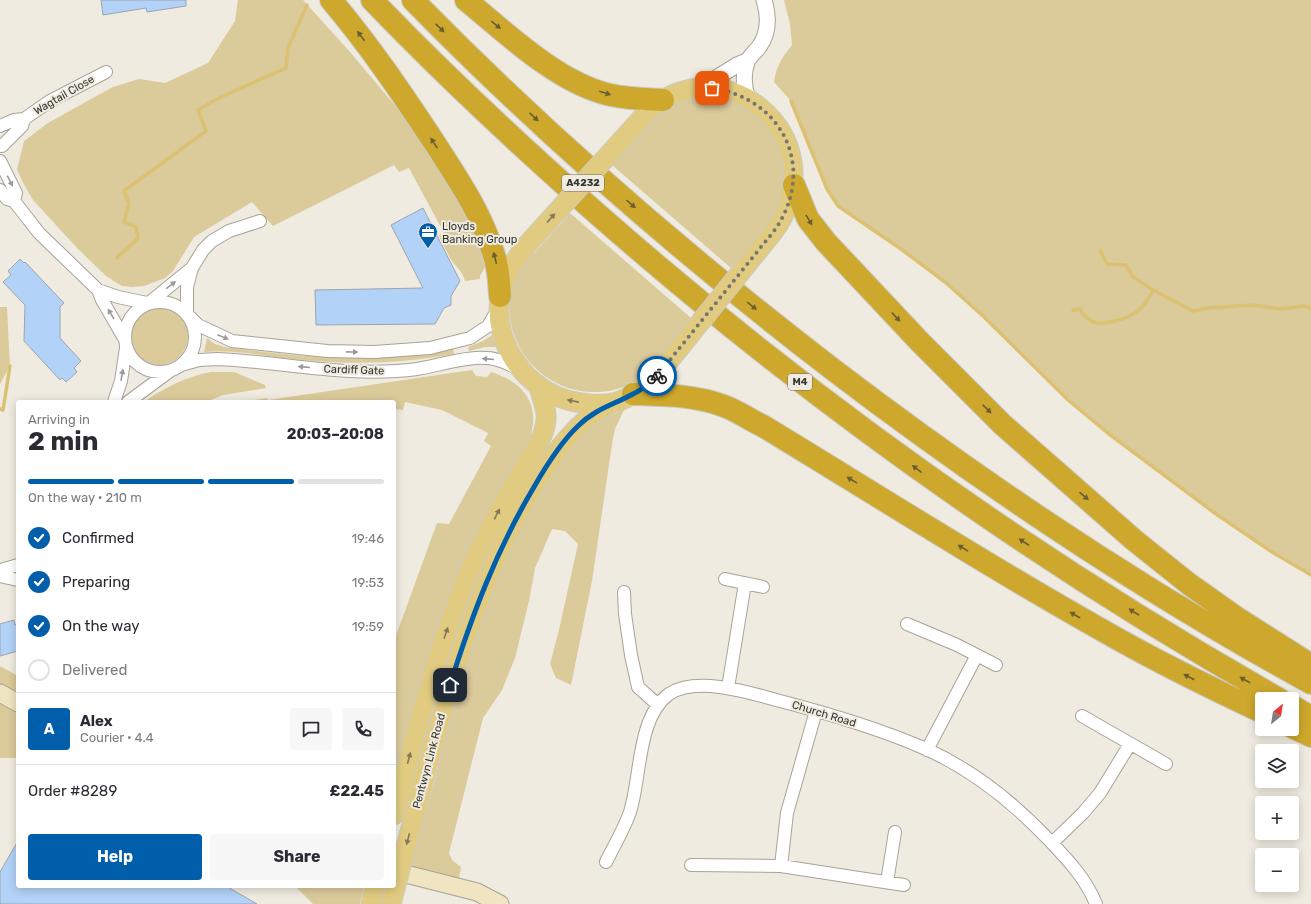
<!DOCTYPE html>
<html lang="en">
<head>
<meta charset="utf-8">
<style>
  :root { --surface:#fff; --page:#f7f7f7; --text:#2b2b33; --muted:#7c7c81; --line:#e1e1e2; --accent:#005eab }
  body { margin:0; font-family:Rubik,sans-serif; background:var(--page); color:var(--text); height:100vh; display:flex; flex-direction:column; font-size:15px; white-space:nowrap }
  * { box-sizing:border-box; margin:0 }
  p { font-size:13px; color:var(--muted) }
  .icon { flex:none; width:22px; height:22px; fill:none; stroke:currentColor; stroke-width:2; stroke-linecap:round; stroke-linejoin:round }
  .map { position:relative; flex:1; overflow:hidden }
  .details { position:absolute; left:16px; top:400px; width:380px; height:488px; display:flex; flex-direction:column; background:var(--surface); border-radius:4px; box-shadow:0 2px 10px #0003 }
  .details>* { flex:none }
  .needle { width:26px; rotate:30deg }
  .tools { position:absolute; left:1255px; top:692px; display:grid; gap:8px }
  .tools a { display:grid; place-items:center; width:44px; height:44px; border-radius:4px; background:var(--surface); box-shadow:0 2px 10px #0003; font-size:20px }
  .pin { position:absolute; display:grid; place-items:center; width:34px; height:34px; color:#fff; margin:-17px; border-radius:8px; box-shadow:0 2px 6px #0006 }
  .courier { position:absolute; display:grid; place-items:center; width:40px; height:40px; margin:-20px; border:3px solid #005eab; border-radius:50%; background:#fff; color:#222; box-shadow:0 1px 5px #0007 }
  .summary em { font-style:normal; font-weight:700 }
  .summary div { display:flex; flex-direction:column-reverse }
  .summary { display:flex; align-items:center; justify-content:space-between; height:68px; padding:0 12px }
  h1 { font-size:26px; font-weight:700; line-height:30px }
  .bar { display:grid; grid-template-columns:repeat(4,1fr); gap:6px 4px; align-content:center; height:48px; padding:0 12px }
  .bar i { height:5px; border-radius:3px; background:var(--line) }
  .bar .selected { background:var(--accent) }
  .bar p { grid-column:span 4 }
  .line { display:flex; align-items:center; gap:10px; padding:0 12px; border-top:1px solid var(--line) }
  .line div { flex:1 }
  .round { display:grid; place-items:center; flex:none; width:42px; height:42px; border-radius:4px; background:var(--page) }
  ol { padding:0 12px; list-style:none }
  li { display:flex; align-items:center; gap:12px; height:44px }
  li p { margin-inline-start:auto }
  li .icon { padding:4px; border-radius:50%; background:var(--accent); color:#fff; stroke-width:4 }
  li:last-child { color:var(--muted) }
  li i { width:22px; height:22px; border:2px solid var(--line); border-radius:50% }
  .button { display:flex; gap:8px; margin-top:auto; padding:8px 12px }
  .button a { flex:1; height:46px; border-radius:4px; background:var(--accent); color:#fff; font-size:16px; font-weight:700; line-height:46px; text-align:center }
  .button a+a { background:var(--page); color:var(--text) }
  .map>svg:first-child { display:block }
  .green { fill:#dbca9a }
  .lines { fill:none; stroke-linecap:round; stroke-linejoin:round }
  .stream { stroke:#dcc172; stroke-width:3.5 }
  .building { fill:#b2d2f7; stroke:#9da4ad }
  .minor-casing { stroke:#a6a398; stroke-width:14 }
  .tertiary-casing { stroke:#a6a398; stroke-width:17 }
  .secondary-casing { stroke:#a6a398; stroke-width:19 }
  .primary-casing { stroke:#cbcac9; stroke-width:21 }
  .motorway-casing { stroke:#cbcac9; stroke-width:24 }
  .minor { stroke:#fff; stroke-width:12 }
  .tertiary { stroke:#fff; stroke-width:15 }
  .secondary { stroke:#f0e5c0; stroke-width:17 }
  .primary { stroke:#e1cb81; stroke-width:19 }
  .motorway { stroke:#cda82d; stroke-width:22 }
  .primary-bridge-casing { stroke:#cbcac9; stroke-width:21; stroke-linecap:butt }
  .primary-bridge { stroke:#e1cb81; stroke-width:19 }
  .oneway { fill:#6c5d30 }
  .oneway2 { fill:#9b9a98 }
  .oneway3 { fill:#847855 }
  .done { stroke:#77756e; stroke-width:4; stroke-dasharray:0 7.2 }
  .route { stroke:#005eab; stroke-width:5 }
  .labels { text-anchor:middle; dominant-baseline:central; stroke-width:4; stroke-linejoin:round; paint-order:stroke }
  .shield { fill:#efebe0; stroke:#6e6c66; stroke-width:1 }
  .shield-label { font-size:10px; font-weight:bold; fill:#373531 }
  .street-label { font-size:11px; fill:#373531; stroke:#efebe0 }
  .poi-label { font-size:11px; fill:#373531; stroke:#efebe0; text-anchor:start }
</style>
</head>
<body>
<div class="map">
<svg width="1311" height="904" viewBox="0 0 1311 904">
  <rect width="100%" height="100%" fill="#efebe0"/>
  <path class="green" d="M238,0H303L350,52L419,134L473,222L485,267L480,276V279L465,281C463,271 453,264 449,256C446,249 441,243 439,235L444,233L409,168L399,172L394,165L273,226L252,202L194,237L173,271L165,278L144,286L131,287L122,286L106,276L78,249L33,200L22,181L17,169L24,141L48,123L100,94L113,87L139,79L165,83L208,63L235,21Z
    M784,0H1311V575L1272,552L1216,514L1109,434L1068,400L984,316L945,282L901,249L838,206L827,189L791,101L774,82C776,67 782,57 792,45L790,24Z
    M708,97L738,104L755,115L771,131L784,163L783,193L767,227L766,225L731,268L612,165C628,148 652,117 672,106C682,100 697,98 708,97Z
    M570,213L691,318L658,360L659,361C649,370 640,380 628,385C567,412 498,358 511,292C514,277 523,265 531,252L534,253Z
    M130 336a29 29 0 1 1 58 0a29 29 0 1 1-58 0Z
    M0,307H7L10,366L0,384Z
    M492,335L496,347H485L469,351L468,347L483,341Z
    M207,338L215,344L224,347C300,357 377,365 453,349L454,354C401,364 347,365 292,359C263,356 233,349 204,352Z
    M472,370L476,376L487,377L491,372C521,381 540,402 531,434L534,436L394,779V641L437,523L449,524L491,446L484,441L488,433L442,410L405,402L403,410L394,409V402H242L267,398L268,400Z
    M211,372H234L265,385L266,388L223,395L206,402H144C163,388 188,376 211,372Z
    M624,410L615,429L612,444L592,581L571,685L556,678L550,664L559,630L578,544L565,531L552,529L535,568L529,601L515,658L502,690L483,718L449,853L452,860L461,867L459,879L410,867L435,779L457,692L503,561L547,477L585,431L607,417Z
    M0,666L18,676V700L0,690Z
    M0,697L18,707V758H0Z
    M295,886H364L360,904H313Z"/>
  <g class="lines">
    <path class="stream" d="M791,101L827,189L838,206L901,249L945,282L983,316L1068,400L1109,434L1216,514L1272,552L1311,575
      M1100,250L1107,264L1126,265L1133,277L1153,290
      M117,258L138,238L136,227L124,222L129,203L124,191L206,131L198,110L221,97L286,68L288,48L307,5
      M1073,310L1080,309C1083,315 1089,321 1097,323C1104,324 1127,319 1133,314C1143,309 1148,299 1153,290L1193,311L1209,308L1252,305L1281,309L1305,306L1311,309
      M0,409L3,410L10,366"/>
  </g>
  <path class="building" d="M101,0H186V6L147,12L146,8L103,15Z
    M423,208L460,281L451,296V305L444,308L435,324L316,325L315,290L423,288L391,225Z
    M20,259L24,263L25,262L64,303L60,307V338L81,361L74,368L77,372L66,382L62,378L60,380L24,341L25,305L3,282L11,275L8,271Z
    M14,620L15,625L18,624V651L0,656V624Z
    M18,841V886H226L257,904H0V872Z"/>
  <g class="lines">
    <g class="minor-casing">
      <path id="minor" d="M0,126L14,120L24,119L50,101L106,72
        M2,146L22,126L24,119
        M0,161L16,193L14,201
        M0,190L7,199L14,201L39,233L98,290L102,300L124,338
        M98,290L118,297L147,303
        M125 337a35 35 0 1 1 70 0a35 35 0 1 1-70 0Z
        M150,302L192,268L203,250L212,241L229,231L260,221
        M187,314V287L192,268
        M190,317L198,325L232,341L327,351L374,352L430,348L470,338L488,326L498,309
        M181,365L199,360L218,359C284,362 350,378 417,369C441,365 475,353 498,360C505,362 513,366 520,370
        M114,402L121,381L126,348
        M128,402L170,371
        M0,572L4,569L18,565
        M0,576L18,580
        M725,579L763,587
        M624,592L625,614L631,655L638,687L658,705
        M907,624L957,645L996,665
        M728,688L745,583
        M816,711L787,813L781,866L904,885
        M1082,716L1166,764
        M927,750L977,655
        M1052,843L1083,813L1100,793L1130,744
        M606,862C614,846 624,829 630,812C641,778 637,717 669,694C696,676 748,692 776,700C827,713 878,728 926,749C973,770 1015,804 1050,841C1068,860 1086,879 1096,904
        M691,865L781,866
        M887,882L895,832"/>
    </g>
    <g class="tertiary-casing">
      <path id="tertiary" d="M700,88L737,65L747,61
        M748,99C744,88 743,74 747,62C749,57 755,52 759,47C769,33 769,16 764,0"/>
    </g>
    <g class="secondary-casing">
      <path id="secondary" d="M0,693L18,703
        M394,871L477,892L500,904"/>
    </g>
    <g class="primary-casing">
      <path id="primary" d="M641,119C716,35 841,137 774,231
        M525,247C514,261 503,280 500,298C493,344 526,390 571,401C585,404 603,406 617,402C636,395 652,382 665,366
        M418,801C447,693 475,585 533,488C554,454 575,421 612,403
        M394,815C414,738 434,660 463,586C483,535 510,488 539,442C551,420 546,408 538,385
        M371,904L375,886"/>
    </g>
    <g class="motorway-casing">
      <path id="motorway" d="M331,0C370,46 403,95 436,145C457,178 480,211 492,249C498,264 499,280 500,296
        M372,0C443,74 517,143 594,211C805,397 1034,560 1279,699
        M413,0C543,133 684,255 831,368C983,484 1143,591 1311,683
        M466,0C506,33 559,84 611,95C628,99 645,99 663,100
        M794,185L808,219L826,242L920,342L1003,425L1134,540L1189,584L1237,618L1311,665
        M633,394C665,395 695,395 724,406C738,411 750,420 763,426C880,497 996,571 1116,638C1164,665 1213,689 1262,712
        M1292,706L1311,717
        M1292,727L1311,736"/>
    </g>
    <use href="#minor" class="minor"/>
    <use href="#tertiary" class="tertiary"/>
    <use href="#secondary" class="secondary"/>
    <use href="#primary" class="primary"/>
    <use href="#motorway" class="motorway"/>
    <g class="primary-bridge-casing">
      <path id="primary-bridge" d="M525,247L641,119
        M665,366L774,231
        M391,904L418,801"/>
    </g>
    <use href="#primary-bridge" class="primary-bridge"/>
  </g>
  <defs><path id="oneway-solid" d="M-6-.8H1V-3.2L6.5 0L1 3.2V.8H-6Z"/></defs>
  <g class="oneway">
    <use href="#oneway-solid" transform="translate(496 25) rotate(39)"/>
    <use href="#oneway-solid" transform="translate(440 28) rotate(44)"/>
    <use href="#oneway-solid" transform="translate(361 36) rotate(-127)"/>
    <use href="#oneway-solid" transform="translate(605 93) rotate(17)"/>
    <use href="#oneway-solid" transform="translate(534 117) rotate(43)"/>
    <use href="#oneway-solid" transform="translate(434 143) rotate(-123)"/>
    <use href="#oneway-solid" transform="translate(631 204) rotate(41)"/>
    <use href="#oneway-solid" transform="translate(809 220) rotate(59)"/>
    <use href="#oneway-solid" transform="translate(495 258) rotate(-104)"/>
    <use href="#oneway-solid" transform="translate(752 306) rotate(39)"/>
    <use href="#oneway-solid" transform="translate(896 317) rotate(47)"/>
    <use href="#oneway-solid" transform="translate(987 409) rotate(44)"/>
    <use href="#oneway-solid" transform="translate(917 469) rotate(-143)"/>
    <use href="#oneway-solid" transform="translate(852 480) rotate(-149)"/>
    <use href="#oneway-solid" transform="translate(1084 496) rotate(41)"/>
    <use href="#oneway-solid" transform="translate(1024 542) rotate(-147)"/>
    <use href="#oneway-solid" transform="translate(963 548) rotate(-149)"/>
    <use href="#oneway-solid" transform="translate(1134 612) rotate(-148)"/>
    <use href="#oneway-solid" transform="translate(1075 615) rotate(-150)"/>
    <use href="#oneway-solid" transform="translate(1189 677) rotate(-153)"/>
    <use href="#oneway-solid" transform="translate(1245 680) rotate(-151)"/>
  </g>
  <g class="oneway2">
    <use href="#oneway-solid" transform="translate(10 181) rotate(63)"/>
    <use href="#oneway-solid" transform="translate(171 285) rotate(-37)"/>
    <use href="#oneway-solid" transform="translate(111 314) rotate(-121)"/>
    <use href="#oneway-solid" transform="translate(223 337) rotate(22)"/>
    <use href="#oneway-solid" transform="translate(352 352) rotate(1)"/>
    <use href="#oneway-solid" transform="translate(488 359) rotate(-175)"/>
    <use href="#oneway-solid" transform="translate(304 367) rotate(-175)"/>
    <use href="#oneway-solid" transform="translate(122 375) rotate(-80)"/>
  </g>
  <g class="oneway3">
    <use href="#oneway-solid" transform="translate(551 218) rotate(-48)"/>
    <use href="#oneway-solid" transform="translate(573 401) rotate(-169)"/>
    <use href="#oneway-solid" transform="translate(497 514) rotate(-63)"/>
    <use href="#oneway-solid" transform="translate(446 633) rotate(-71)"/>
    <use href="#oneway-solid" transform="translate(409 758) rotate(-75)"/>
    <use href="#oneway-solid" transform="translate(408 839) rotate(105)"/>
  </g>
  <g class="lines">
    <path class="done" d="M657,376L774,231C817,171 785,99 712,88"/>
    <path class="route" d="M450,685C472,615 496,551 534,487C546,466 560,443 578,426C595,409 613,405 633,394C642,390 649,383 657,376"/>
  </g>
  <defs>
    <g id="office-pin" transform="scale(1)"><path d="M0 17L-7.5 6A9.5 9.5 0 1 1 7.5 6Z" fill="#005eab" stroke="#efebe0"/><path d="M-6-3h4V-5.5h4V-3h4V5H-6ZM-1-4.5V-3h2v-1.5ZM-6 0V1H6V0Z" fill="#fff"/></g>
  </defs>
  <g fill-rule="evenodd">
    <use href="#office-pin" x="428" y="232"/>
  </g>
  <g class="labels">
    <g class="shield">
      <rect x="562" y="175" width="42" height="16" rx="3"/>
      <rect x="788" y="374" width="24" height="16" rx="3"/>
    </g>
    <g class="shield-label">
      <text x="583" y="183">A4232</text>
      <text x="800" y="382">M4</text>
    </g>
    <g class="street-label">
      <text transform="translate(64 95) rotate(-30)">Wagtail Close</text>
      <text transform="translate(354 370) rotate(2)">Cardiff Gate</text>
      <text transform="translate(824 714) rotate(17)">Church Road</text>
      <text transform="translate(429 761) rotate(-75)">Pentwyn Link Road</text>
    </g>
    <g class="poi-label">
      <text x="442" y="226">Lloyds<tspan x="442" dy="13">Banking Group</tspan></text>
    </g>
  </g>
</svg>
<div class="tools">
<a><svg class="needle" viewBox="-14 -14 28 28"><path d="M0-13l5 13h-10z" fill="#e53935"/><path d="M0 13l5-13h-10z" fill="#7c7c81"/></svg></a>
<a><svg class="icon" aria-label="layers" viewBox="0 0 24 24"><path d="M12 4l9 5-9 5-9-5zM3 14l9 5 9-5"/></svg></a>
<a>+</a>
<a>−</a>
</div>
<div class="pin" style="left:712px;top:88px;background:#ea580c"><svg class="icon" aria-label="bag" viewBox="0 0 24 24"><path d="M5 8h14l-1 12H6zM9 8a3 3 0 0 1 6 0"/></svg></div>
<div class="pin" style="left:450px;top:685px;background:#1f2937"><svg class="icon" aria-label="home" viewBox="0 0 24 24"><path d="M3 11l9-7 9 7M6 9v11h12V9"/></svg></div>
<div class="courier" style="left:657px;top:376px"><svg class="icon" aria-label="bike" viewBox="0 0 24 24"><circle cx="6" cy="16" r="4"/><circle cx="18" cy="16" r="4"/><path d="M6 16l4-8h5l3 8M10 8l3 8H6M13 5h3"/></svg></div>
<section class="details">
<div class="summary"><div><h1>2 min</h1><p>Arriving in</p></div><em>20:03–20:08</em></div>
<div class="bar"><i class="selected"></i><i class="selected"></i><i class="selected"></i><i></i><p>On the way · 210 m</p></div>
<ol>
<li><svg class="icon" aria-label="check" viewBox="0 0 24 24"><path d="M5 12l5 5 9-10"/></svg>Confirmed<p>19:46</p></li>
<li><svg class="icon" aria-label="check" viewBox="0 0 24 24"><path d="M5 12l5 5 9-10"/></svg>Preparing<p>19:53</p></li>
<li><svg class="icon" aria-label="check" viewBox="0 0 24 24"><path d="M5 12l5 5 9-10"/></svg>On the way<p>19:59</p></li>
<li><i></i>Delivered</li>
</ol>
<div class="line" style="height:72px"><b class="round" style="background:var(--accent);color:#fff">A</b><div><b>Alex</b><p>Courier · 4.4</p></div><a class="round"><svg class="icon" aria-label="chat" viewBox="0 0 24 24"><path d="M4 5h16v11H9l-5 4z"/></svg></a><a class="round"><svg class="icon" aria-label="phone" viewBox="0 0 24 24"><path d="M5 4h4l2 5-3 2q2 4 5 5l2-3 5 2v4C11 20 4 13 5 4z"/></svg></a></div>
<div class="line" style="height:52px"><div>Order #8289</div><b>£22.45</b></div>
<div class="button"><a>Help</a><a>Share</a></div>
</section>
</div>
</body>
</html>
